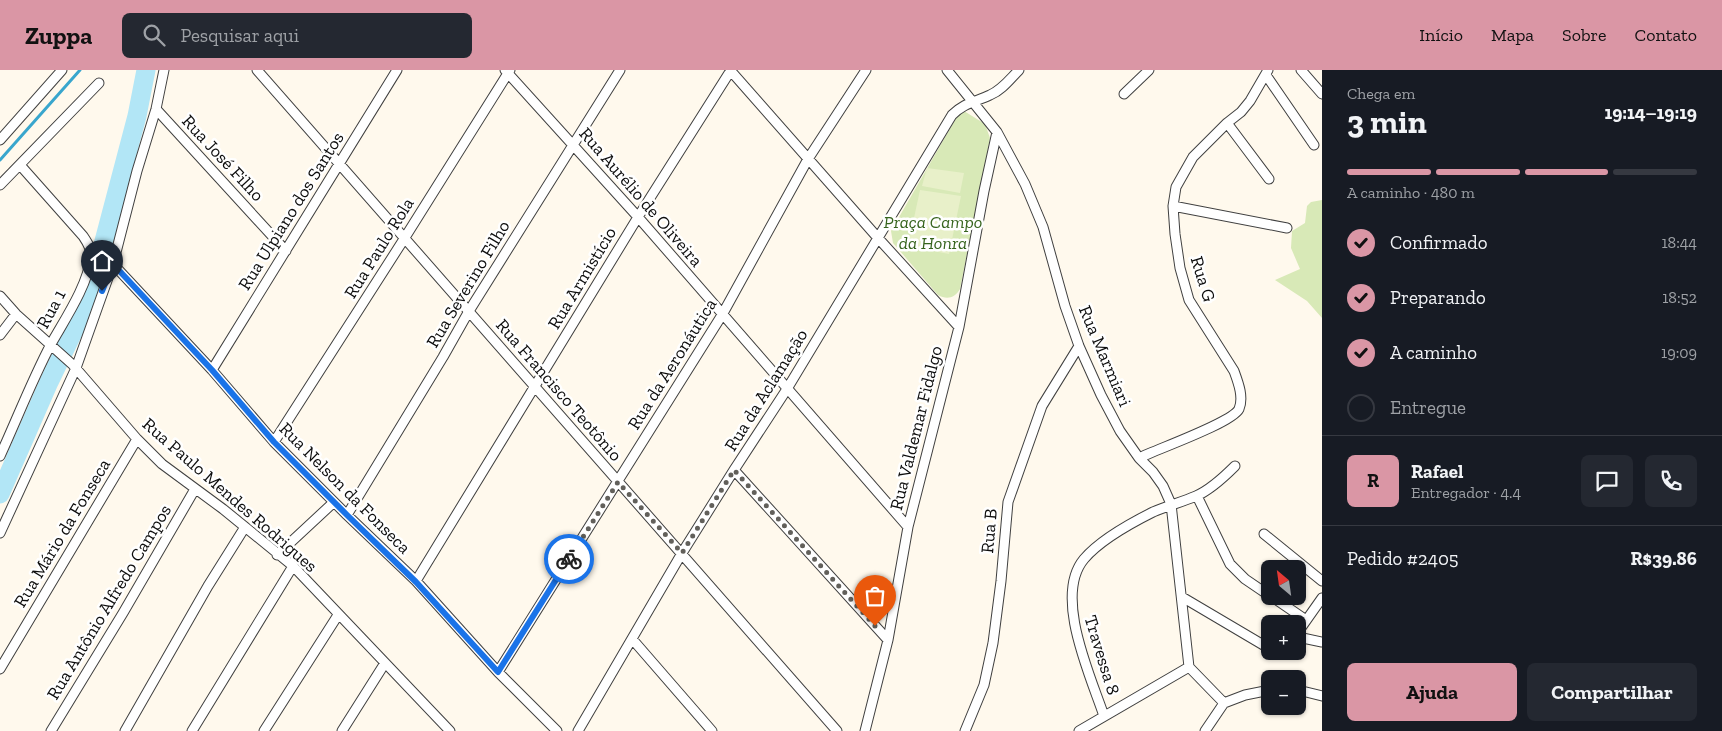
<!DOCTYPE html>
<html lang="pt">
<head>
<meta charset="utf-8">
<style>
  :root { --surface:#171b24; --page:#242831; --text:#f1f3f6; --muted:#9ea1a6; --line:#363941; --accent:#da96a5 }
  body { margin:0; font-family:"Zilla Slab",serif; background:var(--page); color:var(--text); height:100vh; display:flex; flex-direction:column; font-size:19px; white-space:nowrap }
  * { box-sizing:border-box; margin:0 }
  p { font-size:16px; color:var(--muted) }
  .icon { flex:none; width:28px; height:28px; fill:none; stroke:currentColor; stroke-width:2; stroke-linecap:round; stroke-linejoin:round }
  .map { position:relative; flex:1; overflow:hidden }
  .side { display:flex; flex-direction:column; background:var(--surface); width:400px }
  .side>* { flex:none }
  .needle { width:32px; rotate:331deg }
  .controls { position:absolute; left:1261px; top:490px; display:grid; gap:10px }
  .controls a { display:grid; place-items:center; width:45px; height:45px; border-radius:8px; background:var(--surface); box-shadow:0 1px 4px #0004; font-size:25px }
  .pin { position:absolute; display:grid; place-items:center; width:42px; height:42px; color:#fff; margin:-51px -21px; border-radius:50% 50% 50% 0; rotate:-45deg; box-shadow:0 0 5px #0007 }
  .pin .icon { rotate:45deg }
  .courier { position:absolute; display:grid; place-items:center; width:50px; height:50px; margin:-25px; border:4px solid #1a73e8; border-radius:50%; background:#fff; color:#222; box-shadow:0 1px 6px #0007 }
  .overview em { font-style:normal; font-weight:700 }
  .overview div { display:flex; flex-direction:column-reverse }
  .overview { display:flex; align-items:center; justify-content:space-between; height:85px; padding:0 25px }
  h1 { font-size:32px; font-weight:700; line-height:38px }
  .bar { display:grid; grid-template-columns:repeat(4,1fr); gap:8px 5px; align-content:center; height:60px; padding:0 25px }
  .bar i { height:6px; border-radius:4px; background:var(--line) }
  .bar .selected { background:var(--accent) }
  .bar p { grid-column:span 4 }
  .line { display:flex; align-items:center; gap:12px; padding:0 25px; border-top:1px solid var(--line) }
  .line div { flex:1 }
  .round { display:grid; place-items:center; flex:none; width:52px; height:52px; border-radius:8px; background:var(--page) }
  ol { padding:0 25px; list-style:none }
  li { display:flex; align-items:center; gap:15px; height:55px }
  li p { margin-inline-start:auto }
  li .icon { padding:5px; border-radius:50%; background:var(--accent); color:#111; stroke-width:4 }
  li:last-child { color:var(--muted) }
  li i { width:28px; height:28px; border:2px solid var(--line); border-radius:50% }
  .action { display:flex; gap:10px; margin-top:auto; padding:10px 25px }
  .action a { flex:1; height:58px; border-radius:8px; background:var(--accent); color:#111; font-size:20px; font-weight:700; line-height:58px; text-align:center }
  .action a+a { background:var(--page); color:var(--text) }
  header { display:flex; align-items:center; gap:30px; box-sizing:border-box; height:70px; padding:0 25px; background:var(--accent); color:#111 }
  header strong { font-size:24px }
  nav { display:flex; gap:28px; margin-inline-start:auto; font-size:18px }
  .search { width:350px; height:45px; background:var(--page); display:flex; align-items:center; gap:12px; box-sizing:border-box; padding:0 18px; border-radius:8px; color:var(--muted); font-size:19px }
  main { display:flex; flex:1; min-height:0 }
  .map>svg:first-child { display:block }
  .green { fill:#d8e9b7 }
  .pitch { fill:#e8f0c9 }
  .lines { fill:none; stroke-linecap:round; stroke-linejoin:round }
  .stream { stroke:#39a6cd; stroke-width:3 }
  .river { stroke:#b2e6f6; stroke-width:19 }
  .street-casing { stroke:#404040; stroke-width:11 }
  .street { stroke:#fff; stroke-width:9 }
  .done { stroke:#62605b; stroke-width:5; stroke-dasharray:0 9 }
  .route { stroke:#1a73e8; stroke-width:6 }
  .labels { text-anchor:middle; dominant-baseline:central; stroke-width:5; stroke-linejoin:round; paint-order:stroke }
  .street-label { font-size:18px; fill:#0d0d0d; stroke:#fff }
  .park-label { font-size:18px; font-style:italic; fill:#36641d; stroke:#fff }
</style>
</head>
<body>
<header>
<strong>Zuppa</strong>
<div class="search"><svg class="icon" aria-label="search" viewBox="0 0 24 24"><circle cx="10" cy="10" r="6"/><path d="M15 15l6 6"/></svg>Pesquisar aqui</div>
<nav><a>Início</a><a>Mapa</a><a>Sobre</a><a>Contato</a></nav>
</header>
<main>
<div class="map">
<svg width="1322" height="661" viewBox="0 0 1322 661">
  <rect width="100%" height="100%" fill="#fff9ed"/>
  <path class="green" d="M964,41L985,54L990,68L960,219C955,228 947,230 938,225L893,173L891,161L959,43Z
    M1322,130V248L1307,231L1275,210L1300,199L1291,178L1292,161L1305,153L1307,136L1311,132Z"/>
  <path class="pitch" d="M927,98L964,103L960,123L922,116Z
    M920,120L961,126L949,184L908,176Z"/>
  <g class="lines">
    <path class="stream" d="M0,90L80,0"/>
    <path class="river" d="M0,424L49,312L76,256L94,209L137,46L146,0"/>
    <g class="street-casing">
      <path id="street" d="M257,0L837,661
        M505,0L638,147L908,457
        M730,0L878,168L959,257
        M947,0L997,62L1025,114L1043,157L1065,236L1079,276L1101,325L1120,361L1139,388L1153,402L1163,416L1171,434L1189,597
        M1301,0L1322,24
        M1266,5L1314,75
        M1124,24L1149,0
        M156,39L286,181
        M1227,53L1269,109
        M0,70L62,0
        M0,115L99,13
        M1173,136L1287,158
        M113,194L212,300L274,372L347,445L416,511L498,602L557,661
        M0,226L16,244L73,295L137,369L162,394L223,439L293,496L450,661
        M0,265L16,244
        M212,300L397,0
        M274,372L404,169L510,0
        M0,386C17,349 32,310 51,274C65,249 88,215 91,187C92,179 87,172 83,166L20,95
        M1139,388C1157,379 1232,353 1239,339C1244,327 1238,312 1234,301L1189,230L1180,198L1175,164L1173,136L1176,117L1193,87L1227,53L1241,42L1250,31L1268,0
        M734,400L888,570
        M1197,426L1230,494L1245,509L1270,526
        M347,445L443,287L469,241L620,0
        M0,463L76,298L113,194L137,101L156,39L164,0
        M1264,464L1322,511
        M277,485L334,432
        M416,511L638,147L731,0
        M1271,526L1306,550
        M1182,527L1270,579
        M1298,562L1322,528
        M1298,567L1322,572
        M633,570L712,661
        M1273,581L1277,583L1282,581
        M1189,597L1224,633
        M0,599L137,369
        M498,602L722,245L808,89L866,0
        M1298,620L1322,626
        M1224,633L1245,625L1270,620
        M1104,646C1091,607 1053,526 1084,489C1100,470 1131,453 1153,442C1167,436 1182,432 1196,426C1210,420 1224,407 1235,396
        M51,661L123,543L195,419
        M125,661L208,516L245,457
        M192,661L293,496
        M264,661L338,545
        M342,661L385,593
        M578,661L682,483L734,400L787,319L952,45C964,33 975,32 990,25C1002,20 1010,9 1019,0
        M865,661L888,570L908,457L959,257L984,121L997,62
        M965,661L984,615L993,573L1001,511L1008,432L1042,336L1079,276
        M1079,661L1189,597
        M1205,661L1224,633"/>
    </g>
    <use href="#street" class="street"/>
  </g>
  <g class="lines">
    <path class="done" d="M569,489L618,412L682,483L734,400L875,556"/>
    <path class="route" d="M102,221L113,194L212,300L274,372L347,445L416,512L498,602L569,489"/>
  </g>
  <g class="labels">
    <g class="street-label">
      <text transform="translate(223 88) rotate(47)">Rua José Filho</text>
      <text transform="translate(641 127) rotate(49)">Rua Aurélio de Oliveira</text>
      <text transform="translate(291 141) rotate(-58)">Rua Ulpiano dos Santos</text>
      <text transform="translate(379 178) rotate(-58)">Rua Paulo Rola</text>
      <text transform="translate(582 208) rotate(-59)">Rua Armistício</text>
      <text transform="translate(1203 209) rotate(73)">Rua G</text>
      <text transform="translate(468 214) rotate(-59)">Rua Severino Filho</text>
      <text transform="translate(51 239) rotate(-62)">Rua 1</text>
      <text transform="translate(1105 286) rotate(67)">Rua Marmiari</text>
      <text transform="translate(672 294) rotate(-58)">Rua da Aeronáutica</text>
      <text transform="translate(559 320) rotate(49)">Rua Francisco Teotônio</text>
      <text transform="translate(766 320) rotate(-58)">Rua da Aclamação</text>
      <text transform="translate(916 358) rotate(-76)">Rua Valdemar Fidalgo</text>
      <text transform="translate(345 418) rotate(45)">Rua Nelson da Fonseca</text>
      <text transform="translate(230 425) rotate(41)">Rua Paulo Mendes Rodrigues</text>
      <text transform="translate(989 461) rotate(-85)">Rua B</text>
      <text transform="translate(62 463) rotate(-59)">Rua Mário da Fonseca</text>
      <text transform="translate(109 532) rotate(-59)">Rua Antônio Alfredo Campos</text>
      <text transform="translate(1102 585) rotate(73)">Travessa 8</text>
    </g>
    <g class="park-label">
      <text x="933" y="152">Praça Campo<tspan x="933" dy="21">da Honra</tspan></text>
    </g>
  </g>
</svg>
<div class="controls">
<a><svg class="needle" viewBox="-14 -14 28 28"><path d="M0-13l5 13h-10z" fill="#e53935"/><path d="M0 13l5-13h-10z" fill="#9ea1a6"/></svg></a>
<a>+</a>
<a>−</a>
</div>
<div class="pin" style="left:875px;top:556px;background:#ea580c"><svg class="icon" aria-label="bag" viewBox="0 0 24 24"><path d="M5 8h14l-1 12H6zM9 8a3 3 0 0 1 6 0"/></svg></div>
<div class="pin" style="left:102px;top:221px;background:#1f2937"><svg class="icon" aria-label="home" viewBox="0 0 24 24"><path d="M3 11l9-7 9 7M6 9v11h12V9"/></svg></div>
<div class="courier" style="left:569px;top:489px"><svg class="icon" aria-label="bike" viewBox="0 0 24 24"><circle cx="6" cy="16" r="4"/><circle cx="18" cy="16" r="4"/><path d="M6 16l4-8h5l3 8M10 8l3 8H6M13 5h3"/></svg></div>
</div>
<section class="side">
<div class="overview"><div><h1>3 min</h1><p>Chega em</p></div><em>19:14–19:19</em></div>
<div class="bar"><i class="selected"></i><i class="selected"></i><i class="selected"></i><i></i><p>A caminho · 480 m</p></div>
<ol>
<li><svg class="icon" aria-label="check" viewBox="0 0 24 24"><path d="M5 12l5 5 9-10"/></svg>Confirmado<p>18:44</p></li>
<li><svg class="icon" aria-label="check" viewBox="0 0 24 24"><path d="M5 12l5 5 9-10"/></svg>Preparando<p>18:52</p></li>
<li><svg class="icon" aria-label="check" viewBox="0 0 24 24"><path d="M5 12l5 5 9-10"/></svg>A caminho<p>19:09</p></li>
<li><i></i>Entregue</li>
</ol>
<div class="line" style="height:90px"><b class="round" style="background:var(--accent);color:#111">R</b><div><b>Rafael</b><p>Entregador · 4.4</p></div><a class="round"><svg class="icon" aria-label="chat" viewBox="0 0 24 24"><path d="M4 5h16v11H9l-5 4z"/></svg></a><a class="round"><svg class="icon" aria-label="phone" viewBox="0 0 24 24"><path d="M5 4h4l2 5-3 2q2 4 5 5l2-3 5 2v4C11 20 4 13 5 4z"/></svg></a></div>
<div class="line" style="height:65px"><div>Pedido #2405</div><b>R$39.86</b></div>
<div class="action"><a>Ajuda</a><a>Compartilhar</a></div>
</section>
</main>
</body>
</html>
